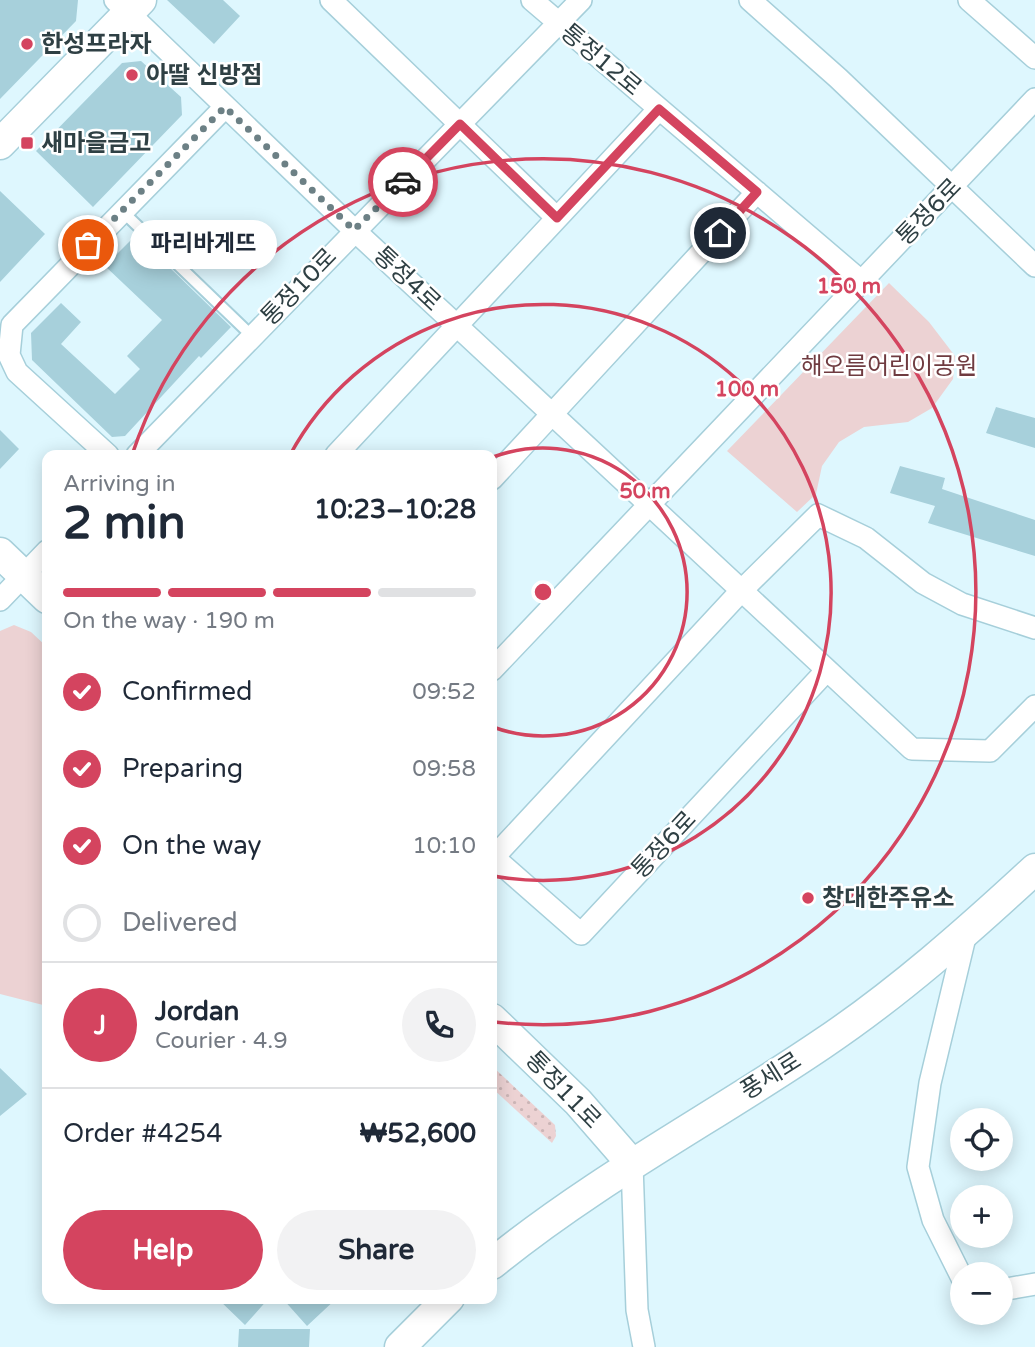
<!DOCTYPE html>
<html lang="en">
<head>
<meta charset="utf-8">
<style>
  :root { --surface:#fff; --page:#f2f2f3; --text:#1f2937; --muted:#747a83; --line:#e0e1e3; --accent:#d4445f }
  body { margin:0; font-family:"Varela Round","Noto Sans KR",sans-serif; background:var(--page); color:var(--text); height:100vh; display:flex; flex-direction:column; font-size:26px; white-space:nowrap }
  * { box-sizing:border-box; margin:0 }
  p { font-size:23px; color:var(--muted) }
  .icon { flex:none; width:38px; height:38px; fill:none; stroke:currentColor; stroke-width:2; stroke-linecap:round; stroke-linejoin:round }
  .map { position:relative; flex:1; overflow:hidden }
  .side { position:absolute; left:42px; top:450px; width:455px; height:854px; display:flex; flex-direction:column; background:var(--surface); border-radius:14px; box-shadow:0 4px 18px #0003 }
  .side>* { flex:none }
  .controls { position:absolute; left:950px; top:1108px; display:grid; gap:14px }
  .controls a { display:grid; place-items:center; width:63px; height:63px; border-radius:50%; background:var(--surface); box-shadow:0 4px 18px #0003; font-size:35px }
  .pin { position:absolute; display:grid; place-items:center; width:60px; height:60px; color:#fff; margin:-30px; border:4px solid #fff; border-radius:50%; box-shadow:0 2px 7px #0007 }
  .courier { position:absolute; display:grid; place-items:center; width:70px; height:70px; margin:-35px; border:5px solid #d4445f; border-radius:50%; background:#fff; color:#222; box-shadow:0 2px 9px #0007 }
  .bubble { position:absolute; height:49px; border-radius:24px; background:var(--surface); box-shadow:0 4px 18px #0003; font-size:23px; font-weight:700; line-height:49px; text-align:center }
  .overview em { font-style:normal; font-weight:700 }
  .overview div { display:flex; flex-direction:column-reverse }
  .overview { display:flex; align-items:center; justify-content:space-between; height:119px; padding:0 21px }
  h1 { font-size:46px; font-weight:700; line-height:52px }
  .bar { display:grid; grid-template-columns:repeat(4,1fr); gap:10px 7px; align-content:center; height:84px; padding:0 21px }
  .bar i { height:9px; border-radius:5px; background:var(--line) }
  .bar .selected { background:var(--accent) }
  .bar p { grid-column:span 4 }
  .line { display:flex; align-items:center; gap:18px; padding:0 21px; border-top:2px solid var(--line) }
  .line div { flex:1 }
  .round { display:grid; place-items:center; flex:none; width:74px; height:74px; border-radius:37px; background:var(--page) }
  ol { padding:0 21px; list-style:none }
  li { display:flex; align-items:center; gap:21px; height:77px }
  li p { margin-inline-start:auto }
  li .icon { padding:7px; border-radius:50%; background:var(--accent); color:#fff; stroke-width:4 }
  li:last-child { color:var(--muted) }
  li i { width:38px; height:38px; border:4px solid var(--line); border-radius:50% }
  .button { display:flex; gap:14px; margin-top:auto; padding:14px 21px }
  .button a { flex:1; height:80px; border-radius:42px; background:var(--accent); color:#fff; font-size:28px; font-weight:700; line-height:80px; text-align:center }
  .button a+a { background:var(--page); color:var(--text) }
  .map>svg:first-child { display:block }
  .grass { fill:url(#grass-dots) }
  .park { fill:#ecd2d3 }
  .building { fill:#a7d0db }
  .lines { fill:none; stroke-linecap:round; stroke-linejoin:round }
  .lane-casing { stroke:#a6cfda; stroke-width:14 }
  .street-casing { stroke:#a6cfda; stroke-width:24 }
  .secondary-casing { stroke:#a6cfda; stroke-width:33 }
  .lane { stroke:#fff; stroke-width:10 }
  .street { stroke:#fff; stroke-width:21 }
  .secondary { stroke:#fff; stroke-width:30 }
  .done { stroke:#6c8085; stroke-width:7; stroke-dasharray:0 12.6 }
  .route { stroke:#d4445f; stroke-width:9 }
  .ring { fill:none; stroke:#d4445f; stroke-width:3.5 }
  .poi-dot { fill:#d4445f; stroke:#fff; stroke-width:2.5 }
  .labels { text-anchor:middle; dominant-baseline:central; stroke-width:5; stroke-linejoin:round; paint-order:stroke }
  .poi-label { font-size:24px; font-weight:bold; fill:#2f4044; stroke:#fff; text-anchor:start }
  .street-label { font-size:24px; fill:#2f4044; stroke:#fff }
  .park-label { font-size:24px; fill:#6f3b40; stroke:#fff }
  .centre { fill:#d4445f; stroke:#fff; stroke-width:3.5 }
  .ring-label { font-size:21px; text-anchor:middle; font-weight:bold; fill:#d4445f; stroke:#fff; stroke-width:5; stroke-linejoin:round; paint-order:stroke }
</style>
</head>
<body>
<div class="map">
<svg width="1035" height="1347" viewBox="0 0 1035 1347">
  <defs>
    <pattern id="grass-dots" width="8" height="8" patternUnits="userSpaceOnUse" patternTransform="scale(1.75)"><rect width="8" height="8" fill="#ecd2d3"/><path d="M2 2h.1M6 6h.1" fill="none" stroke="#cbb5b6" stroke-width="1.8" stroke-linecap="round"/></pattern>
  </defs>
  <rect width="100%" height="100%" fill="#def7fe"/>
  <path class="grass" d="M492,1066L555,1125L556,1136L552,1143L492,1088Z"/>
  <path class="park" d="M889,283L929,322L955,356L953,379L932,408L908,422L864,427L839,442L822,466L816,494L797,512L727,451Z
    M14,625L31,632L47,647V1006L0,994V631Z"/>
  <path class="building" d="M0,0H78L76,21L0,99Z
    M167,0H223L240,16L214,44Z
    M141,61L181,97L182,115L93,207L36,151L122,63Z
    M0,191L45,234L0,282Z
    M136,235L231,327L201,358L199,356L125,436L112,437L32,360L31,333L61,303L81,322L61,344L115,394L140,369L127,356L162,320L105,266Z
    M996,407L1035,418V448L986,433Z
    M0,430L19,449L0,469Z
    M900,466L945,478L942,489L1035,520V556L928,523L935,506L890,493Z
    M0,1068L27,1094L0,1116Z
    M217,1298H269L245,1325Z
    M282,1298H337L307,1326Z
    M239,1329H310L309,1347H238Z"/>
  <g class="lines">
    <g class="lane-casing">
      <path id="lane" d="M122,211L252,336"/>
    </g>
    <g class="street-casing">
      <path id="street" d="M115,0L354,230L912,749L990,751L1035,706
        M331,0L557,218
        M532,0L862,282
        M750,0L838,78L1035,266
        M969,0L1035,58
        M108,455L17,372L9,355L12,325L225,107
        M137,455L581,0
        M336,455L659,109
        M492,479L757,192
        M0,600L47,551
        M492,670L1035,99
        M492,856L581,934L827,670
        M494,857L741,591L818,515L866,538L923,583L962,604L1035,628
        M632,1164L637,1310L644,1347
        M962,1278L933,1220L918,1167L930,1083L966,933
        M1001,1290L1035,1284"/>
    </g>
    <g class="secondary-casing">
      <path id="secondary" d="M0,144L141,0
        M0,553L47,598
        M492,1019L578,1102L632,1164
        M492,1264C595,1180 713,1118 822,1044C898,993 968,931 1035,869
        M400,1347L449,1298"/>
    </g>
    <use href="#lane" class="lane"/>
    <use href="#street" class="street"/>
    <use href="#secondary" class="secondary"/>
  </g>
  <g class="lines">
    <path class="done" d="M88,245L225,107L354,230L403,182"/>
    <path class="route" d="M403,182L460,124L557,218L659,109L757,192L720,233"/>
  </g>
  <g class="ring">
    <path d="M493 457A144 144 0 1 1 493 727"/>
    <path d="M290 455A288 288 0 1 1 493 876"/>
    <path d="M132 455A433 433 0 1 1 494 1022"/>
  </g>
  <g class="poi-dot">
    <circle cx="27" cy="44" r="7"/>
    <circle cx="132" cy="75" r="7"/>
    <rect x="20" y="136" width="14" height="14" rx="3.5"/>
    <circle cx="808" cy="898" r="7"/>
  </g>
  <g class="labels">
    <g class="poi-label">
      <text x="41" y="44">한성프라자</text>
      <text x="146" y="75">아딸 신방점</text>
      <text x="41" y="143">새마을금고</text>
      <text x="822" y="898">창대한주유소</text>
    </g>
    <g class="street-label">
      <text transform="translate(601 60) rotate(40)">통정12로</text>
      <text transform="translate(929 212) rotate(-46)">통정6로</text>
      <text transform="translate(407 279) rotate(43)">통정4로</text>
      <text transform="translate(299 287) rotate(-46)">통정10로</text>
      <text transform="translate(664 845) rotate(-47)">통정6로</text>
      <text transform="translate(771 1076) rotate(-32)">풍세로</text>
      <text transform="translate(563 1090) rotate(46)">통정11로</text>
    </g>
    <g class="park-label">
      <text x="889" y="366">해오름어린이공원</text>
    </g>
  </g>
  <circle cx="543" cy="592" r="10" class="centre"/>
  <g class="ring-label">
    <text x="849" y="293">150 m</text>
    <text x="747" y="396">100 m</text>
    <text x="645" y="498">50 m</text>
  </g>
</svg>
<div class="controls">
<a><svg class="icon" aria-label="locate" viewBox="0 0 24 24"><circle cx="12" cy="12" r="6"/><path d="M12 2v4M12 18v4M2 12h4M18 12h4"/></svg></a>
<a>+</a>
<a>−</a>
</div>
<div class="pin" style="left:88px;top:245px;background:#ea580c"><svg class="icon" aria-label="bag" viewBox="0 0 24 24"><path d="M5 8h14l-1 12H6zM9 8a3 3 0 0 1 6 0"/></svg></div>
<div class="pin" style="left:720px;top:233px;background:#1f2937"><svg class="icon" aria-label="home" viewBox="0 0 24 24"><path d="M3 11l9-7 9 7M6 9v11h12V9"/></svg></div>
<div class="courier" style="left:403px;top:182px"><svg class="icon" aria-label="car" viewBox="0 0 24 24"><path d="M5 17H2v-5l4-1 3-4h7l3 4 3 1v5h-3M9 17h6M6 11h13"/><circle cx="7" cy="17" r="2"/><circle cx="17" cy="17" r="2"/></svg></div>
<div class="bubble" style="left:130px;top:220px;width:147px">파리바게뜨</div>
<section class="side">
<div class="overview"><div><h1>2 min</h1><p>Arriving in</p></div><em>10:23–10:28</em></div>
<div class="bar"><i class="selected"></i><i class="selected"></i><i class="selected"></i><i></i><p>On the way · 190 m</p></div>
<ol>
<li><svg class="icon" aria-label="check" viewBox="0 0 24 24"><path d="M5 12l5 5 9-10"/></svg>Confirmed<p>09:52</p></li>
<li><svg class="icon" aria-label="check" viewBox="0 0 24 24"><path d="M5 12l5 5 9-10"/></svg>Preparing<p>09:58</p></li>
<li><svg class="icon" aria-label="check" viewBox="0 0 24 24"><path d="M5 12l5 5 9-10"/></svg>On the way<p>10:10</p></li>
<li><i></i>Delivered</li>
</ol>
<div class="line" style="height:126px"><b class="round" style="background:var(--accent);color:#fff">J</b><div><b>Jordan</b><p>Courier · 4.9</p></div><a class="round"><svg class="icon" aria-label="phone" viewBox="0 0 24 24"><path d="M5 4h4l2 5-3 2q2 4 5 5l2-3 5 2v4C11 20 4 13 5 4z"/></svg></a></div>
<div class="line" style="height:91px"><div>Order #4254</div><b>₩52,600</b></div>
<div class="button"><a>Help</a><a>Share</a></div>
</section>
</div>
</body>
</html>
